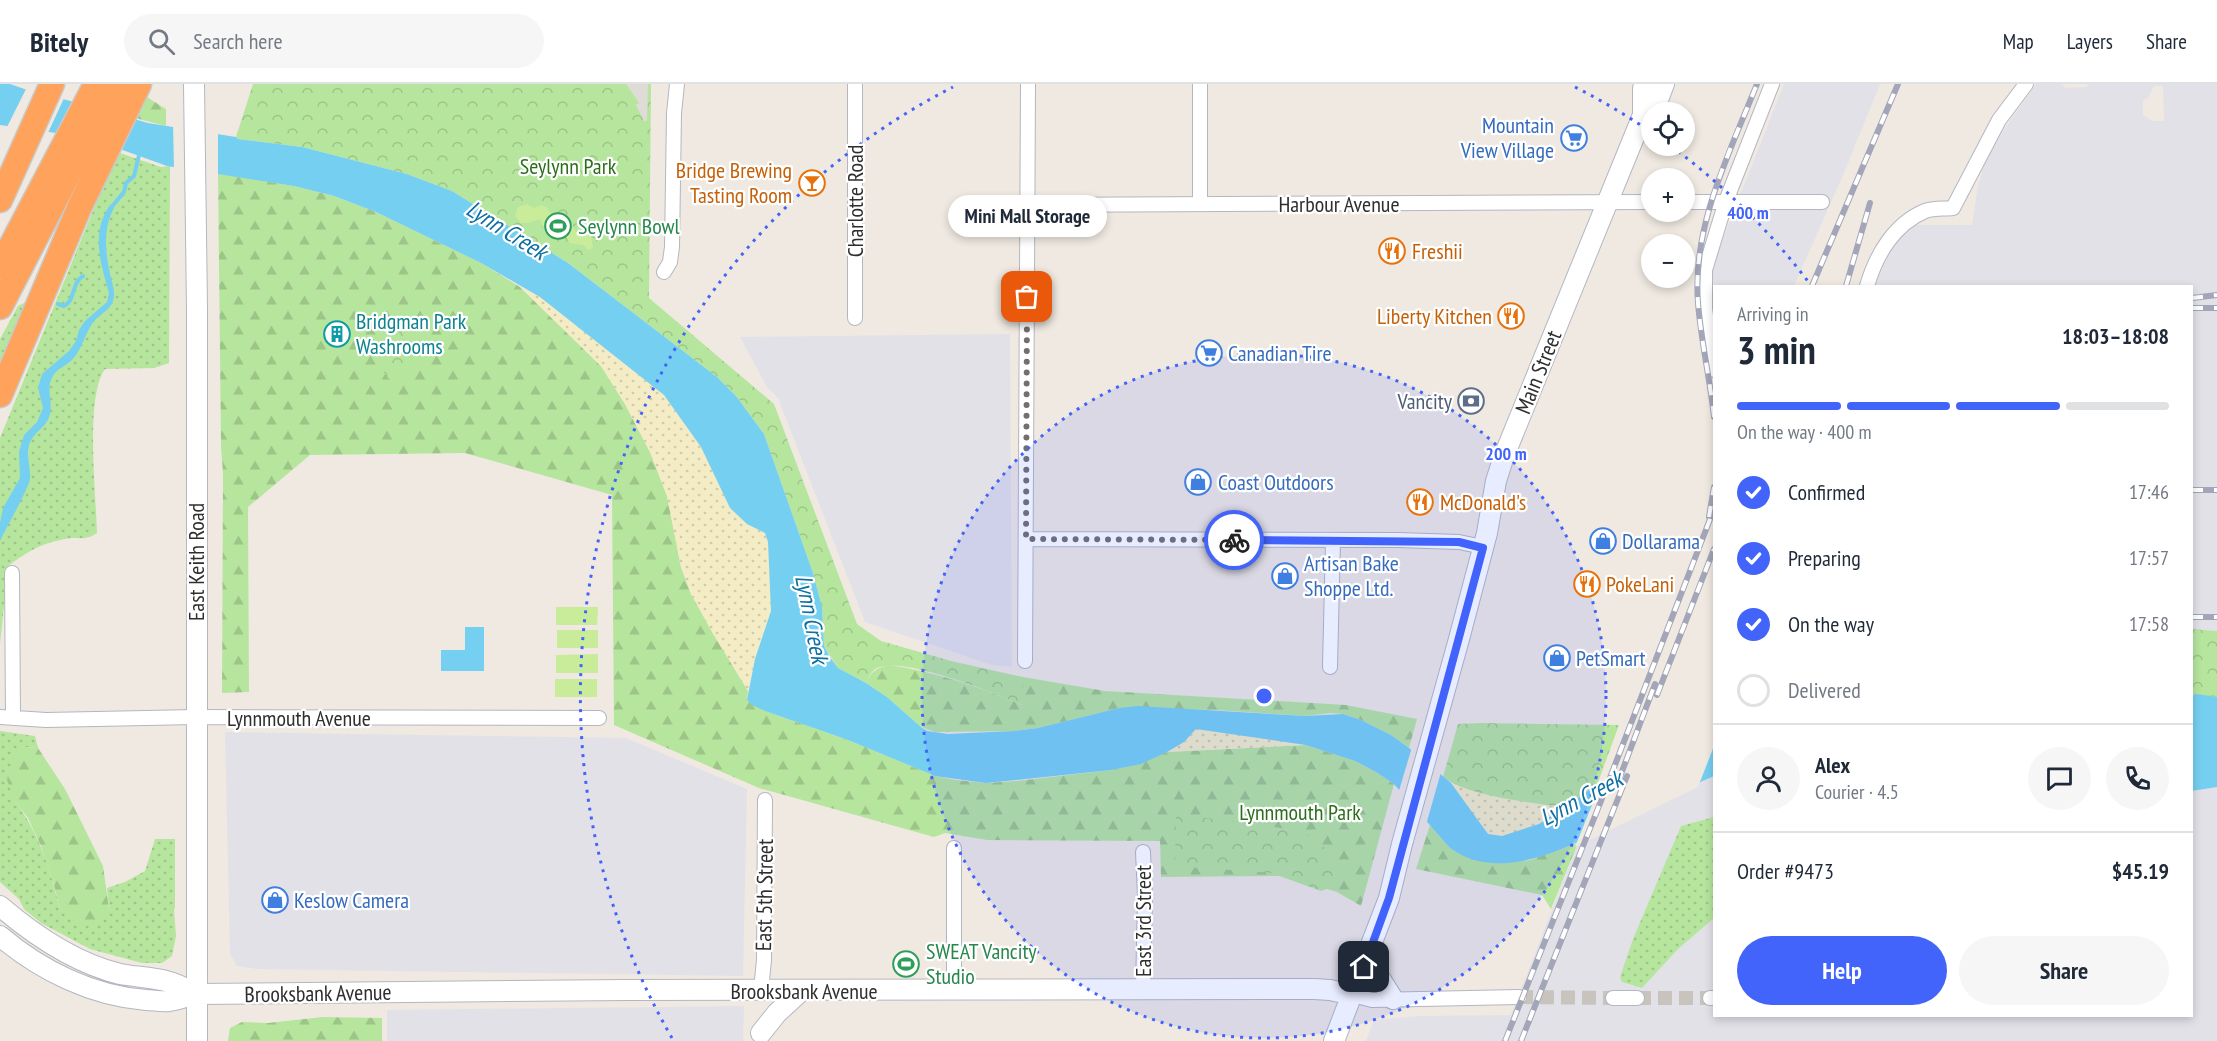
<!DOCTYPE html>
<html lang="en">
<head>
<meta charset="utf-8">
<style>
  :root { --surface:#fff; --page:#f6f6f7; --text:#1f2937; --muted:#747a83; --line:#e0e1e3; --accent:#4264fb }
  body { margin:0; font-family:"PT Sans Narrow",sans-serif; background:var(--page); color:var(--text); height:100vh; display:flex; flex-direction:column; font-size:22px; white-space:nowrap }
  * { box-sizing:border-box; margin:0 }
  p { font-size:20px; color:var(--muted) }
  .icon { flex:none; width:33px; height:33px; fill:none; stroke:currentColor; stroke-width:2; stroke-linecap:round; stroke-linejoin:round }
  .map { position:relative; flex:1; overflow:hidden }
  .panel { position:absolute; left:1713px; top:201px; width:480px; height:732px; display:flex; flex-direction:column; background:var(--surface); border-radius:0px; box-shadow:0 3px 9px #0003 }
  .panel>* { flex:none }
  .controls { position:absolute; left:1641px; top:18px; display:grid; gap:12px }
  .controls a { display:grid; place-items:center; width:54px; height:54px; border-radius:50%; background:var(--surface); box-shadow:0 3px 9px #0003; font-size:30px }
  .pin { position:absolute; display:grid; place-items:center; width:51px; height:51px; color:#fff; margin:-26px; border-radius:12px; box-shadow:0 3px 9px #0006 }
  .courier { position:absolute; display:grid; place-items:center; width:60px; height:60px; margin:-30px; border:4px solid #4264fb; border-radius:50%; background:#fff; color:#222; box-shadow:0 2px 8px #0007 }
  .bubble { position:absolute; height:42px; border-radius:21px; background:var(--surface); box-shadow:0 3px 9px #0003; font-size:20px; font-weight:700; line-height:42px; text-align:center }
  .overview em { font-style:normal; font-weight:700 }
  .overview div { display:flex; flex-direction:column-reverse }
  .overview { display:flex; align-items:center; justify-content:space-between; height:102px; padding:0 24px }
  h1 { font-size:39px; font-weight:700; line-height:45px }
  .bar { display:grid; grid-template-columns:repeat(4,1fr); gap:9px 6px; align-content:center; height:72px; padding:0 24px }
  .bar i { height:8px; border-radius:4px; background:var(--line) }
  .bar .active { background:var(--accent) }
  .bar p { grid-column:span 4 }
  .line { display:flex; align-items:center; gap:15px; padding:0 24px; border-top:2px solid var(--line) }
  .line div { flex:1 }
  .round { display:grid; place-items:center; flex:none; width:63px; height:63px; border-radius:32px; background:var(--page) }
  ol { padding:0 24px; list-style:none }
  li { display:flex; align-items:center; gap:18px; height:66px }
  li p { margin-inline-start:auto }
  li .icon { padding:6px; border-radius:50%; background:var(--accent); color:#fff; stroke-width:4 }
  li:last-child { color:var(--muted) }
  li i { width:33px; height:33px; border:3px solid var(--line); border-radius:50% }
  .primary-button { display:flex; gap:12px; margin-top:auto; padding:12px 24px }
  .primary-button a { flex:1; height:69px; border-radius:36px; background:var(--accent); color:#fff; font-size:24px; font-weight:700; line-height:69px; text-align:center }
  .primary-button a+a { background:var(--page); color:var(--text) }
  header { display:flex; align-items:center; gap:36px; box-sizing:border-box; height:84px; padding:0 30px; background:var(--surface); border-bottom:2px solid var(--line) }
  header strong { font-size:28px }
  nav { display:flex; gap:33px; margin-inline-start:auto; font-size:21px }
  .search { width:420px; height:54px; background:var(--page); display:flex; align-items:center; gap:15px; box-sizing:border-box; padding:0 21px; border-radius:33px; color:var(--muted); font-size:22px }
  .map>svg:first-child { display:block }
  .industrial { fill:#e3e1e8; fill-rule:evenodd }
  .grass { fill:url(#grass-dots) }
  .forest { fill:url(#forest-firs) }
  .sand { fill:url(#sand-dots) }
  .park { fill:url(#park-crowns) }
  .pitch { fill:#c9ec9a }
  .plaza { fill:#dfdcd8 }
  .water { fill:#75cff0 }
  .pier { fill:#efe9e1 }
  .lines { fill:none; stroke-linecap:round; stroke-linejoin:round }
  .stream { stroke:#75cff0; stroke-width:4 }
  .street-tunnel { stroke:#c8c4bd; stroke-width:14; stroke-dasharray:14 7; stroke-linecap:butt }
  .street-casing { stroke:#b4b7c1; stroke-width:16 }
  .secondary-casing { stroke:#b4b7c1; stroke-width:22 }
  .highway-casing { stroke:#c9c9c9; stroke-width:27 }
  .street { stroke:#fff; stroke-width:14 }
  .secondary { stroke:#fff; stroke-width:20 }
  .highway { stroke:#ffa35c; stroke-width:24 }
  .rail-casing { stroke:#a3a6b8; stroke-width:6 }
  .rail { stroke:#fff; stroke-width:4; stroke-dasharray:11; stroke-linecap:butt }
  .done { stroke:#726f6d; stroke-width:6; stroke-dasharray:0 10.8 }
  .route { stroke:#4264fb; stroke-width:8 }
  .ring { fill:none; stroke:#4264fb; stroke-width:3; stroke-dasharray:3 6 }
  .labels { text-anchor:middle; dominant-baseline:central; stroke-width:4.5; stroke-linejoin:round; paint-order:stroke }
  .shop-label { font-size:22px; fill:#366cbe; stroke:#fff; text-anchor:start }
  .park-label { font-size:22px; fill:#2c6e1b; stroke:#fff }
  .food-label { font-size:22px; fill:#c56008; stroke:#fff; text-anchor:start }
  .street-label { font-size:22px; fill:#2e2e2e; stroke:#fff }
  .leisure-label { font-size:22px; fill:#27864d; stroke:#fff; text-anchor:start }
  .culture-label { font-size:22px; fill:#0d838f; stroke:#fff; text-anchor:start }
  .service-label { font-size:22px; fill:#4e5e75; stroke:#fff; text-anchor:end }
  .water-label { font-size:24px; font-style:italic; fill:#0d6fa3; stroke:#fff }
  .centre { fill:#4264fb; stroke:#fff; stroke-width:3 }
  .ring-label { font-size:18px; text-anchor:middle; font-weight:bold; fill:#4264fb; stroke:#fff; stroke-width:4.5; stroke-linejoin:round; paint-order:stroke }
</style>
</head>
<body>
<header>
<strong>Bitely</strong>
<div class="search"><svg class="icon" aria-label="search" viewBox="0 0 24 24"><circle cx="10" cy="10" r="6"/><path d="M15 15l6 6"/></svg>Search here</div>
<nav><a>Map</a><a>Layers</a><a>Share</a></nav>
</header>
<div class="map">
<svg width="2217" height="957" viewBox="0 0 2217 957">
  <defs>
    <pattern id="grass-dots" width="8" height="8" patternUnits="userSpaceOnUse" patternTransform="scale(1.5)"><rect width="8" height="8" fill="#b6e59e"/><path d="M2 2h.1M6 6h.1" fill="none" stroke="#9dc588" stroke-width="1.8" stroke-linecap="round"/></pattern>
    <pattern id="forest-firs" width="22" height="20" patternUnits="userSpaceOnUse" patternTransform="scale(1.5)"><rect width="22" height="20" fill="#b6e59e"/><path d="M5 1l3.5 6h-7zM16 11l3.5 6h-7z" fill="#9dc588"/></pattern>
    <pattern id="sand-dots" width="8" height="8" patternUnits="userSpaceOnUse" patternTransform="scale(1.5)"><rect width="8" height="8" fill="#f3ecc5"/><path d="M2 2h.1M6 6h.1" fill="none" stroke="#d1cbaa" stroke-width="1.8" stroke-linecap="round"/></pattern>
    <pattern id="park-crowns" width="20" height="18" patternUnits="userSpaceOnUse" patternTransform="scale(1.5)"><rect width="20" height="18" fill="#b6e59e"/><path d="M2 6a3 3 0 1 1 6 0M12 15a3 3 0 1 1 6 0" fill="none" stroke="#9dc588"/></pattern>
  </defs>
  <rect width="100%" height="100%" fill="#efe9e1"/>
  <path class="industrial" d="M1784,0H1880L1844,89L1794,202H1714V234L1707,195Z
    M2036,0H2061L2066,4L2087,3L2088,0H2217V547L2192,545V202H1871L1890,163L1905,144L1913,141H1972L1978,102L1985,77L2009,38ZM2154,2H2163L2164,37H2153L2143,31V16L2148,14Z
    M1010,250L1012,583L992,581L865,538L778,314L767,303L740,253Z
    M225,648L626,654L747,705L743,892L257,885L237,882L230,869Z
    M1714,692V932H2192V707L2217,703V957H1366L1374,936L1421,932L1511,931L1578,759Z
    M744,922L743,957H387V926Z"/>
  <path class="grass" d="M117,68L161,83L170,82L169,279L154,284L105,285C85,311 96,413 97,449C83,458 80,452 65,455C39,460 29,467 8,482L0,560V609V354Z
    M26,218L0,283V255L18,222Z
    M0,647L35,652L38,664L22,663L15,717C39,749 51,787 60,826H109L107,804L125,798L145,787L155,755H175V824L174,825L176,852L172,872L162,879H142L90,865L41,839L24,825L19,815L0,798Z
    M1714,733V834L1678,865L1642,904L1622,898L1620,893L1633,855L1681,742Z"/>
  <path class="forest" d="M142,10L166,25V42L120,30Z
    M218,89L294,102L334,112L376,128L481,179L520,203L601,282L625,320L650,368L667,412L681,483L691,510L748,607L747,616L765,627L848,656L935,692L956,696L986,699L1017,697L1111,686L1141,679L1167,668L1306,661L1355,677L1376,688L1394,700L1361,822L1337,808L1284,792L1161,793L1160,757L987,756L945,749L934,753L759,704L614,641L612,411L465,369L310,371L248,423L249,608L222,609L223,390L221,362Z
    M889,581C936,588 979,603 1023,621V593L1105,607L1346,621L1417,635L1409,664L1391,651L1361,636L1343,630L1331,629L1305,632L1215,626L1119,624L1038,644L1014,647L935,648L921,643L887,613L866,599C872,587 876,584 889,581Z
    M22,663L38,664L65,705L103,782L109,825L100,835L82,844L60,826L54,801L41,762L28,734L15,717L7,696L11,679Z
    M1430,741L1449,763L1495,779L1530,776L1578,759L1551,825L1542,811L1416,785Z
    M323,933L382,934V957H228L230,944L242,938L268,939Z"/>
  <path class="sand" d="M520,203L540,213L664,311L701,363L730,424L747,440L765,449L768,458L771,527L755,575L748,607L713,550L691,510L681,483L667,412L650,368L625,320L601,282Z
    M1196,645H1204L1306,661L1167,668L1184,658Z
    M1451,699L1491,711L1564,723C1547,734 1511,759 1491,751C1482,748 1458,709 1451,699Z"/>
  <path class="park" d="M253,0H651L649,214L774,320L857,540L881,557L951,577L1023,593V621C996,610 902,571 877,584C871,587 869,593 866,599L838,584L824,562L822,523L813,489L764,350L736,312L717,293L568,179L452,107L407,90L302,63L238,55L236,53Z
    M401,236L420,240L411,279L393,299L384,289V276L398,255Z
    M2192,545L2217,547V613L2192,611Z
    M1480,639L1619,641L1597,701L1564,723C1532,719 1467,712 1443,693L1458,640Z
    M1176,730L1303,747L1334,771L1332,803L1321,807L1271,789L1175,782Z"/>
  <path class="pitch" d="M527,120L534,124L541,121L547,123L555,137L565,134H569L576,148L591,150L593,164L588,166L584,161L570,159L563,147L551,150L545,148L540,135L528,139H521L515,132L518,123Z
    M556,523H598L597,541H556Z
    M557,546H598V564H557Z
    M598,570V589H556V571Z
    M555,595H597V613H555Z"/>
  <path class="plaza" d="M626,0H648L647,37H644L636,21L639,19Z"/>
  <path class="water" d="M0,0H10L33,8L75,18L148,39L236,53L238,55L302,63L407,90L452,107L568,179L717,293L736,312L764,350L813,489L822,523L824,562L830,573L838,584L866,599L887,613L921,643L927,647L948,650L1014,647L1038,644L1119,624L1138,622L1305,632L1343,630L1361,636L1391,651L1409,664L1451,699L1488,750L1502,752L1539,740L1597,701L1714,633V692C1689,703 1664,715 1639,727C1588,753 1504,806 1449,763L1394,700L1376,688L1355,677L1306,661L1196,645L1184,658L1167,668L1141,680L1111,686L986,699L935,692L848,656L765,627L752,621L747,616L755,575L771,527L768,458L765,449L747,440L730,424L701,363L664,311L540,213L481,179L376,128L334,112L294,102L167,82L106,60L56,49L0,41Z
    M110,121L114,124C103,144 105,167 110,190C112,199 116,209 113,217C109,228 97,231 92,240C84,252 82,265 72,276C65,283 56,284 52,294C46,304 53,318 50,330C47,343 36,346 30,358C25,371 31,382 30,395C28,406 6,444 0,457V439L3,424L20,394L19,368L21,361L24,351L37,338L43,324L38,304L42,290L69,267L76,257L79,246L85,237L107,218L109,209C100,178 91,148 110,121Z
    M465,543H484V587H441V566H465Z
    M2197,610L2217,613V703L2192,707V611Z"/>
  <path class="pier" d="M27,3L65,12L47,51L6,45Z
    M173,40L218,47V92L174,86Z
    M1714,630V662L1698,703L1575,763L1603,694Z
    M1412,663L1441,688L1426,741L1398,710Z"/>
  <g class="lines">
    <path class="stream" d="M110,125L124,108L126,99L134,92L140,67
      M58,220L64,222C76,216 71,199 83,192"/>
    <path class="street-tunnel" d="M1519,913L1613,914
      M1637,914H1710"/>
    <g class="street-casing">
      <path id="street" d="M855,0V234
        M1200,0V120
        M1684,118H1822
        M1027,121L1652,118
        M664,188L670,178L672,163L674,29L677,0
        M1867,202C1876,171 1894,140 1925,127C1933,124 1945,125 1953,124L1999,36L2026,0
        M1714,286L1705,225V186L1726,117L1772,0
        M1026,455L1398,456L1459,458L1483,463
        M12,489L13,634
        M1025,577L1028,0
        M1330,583L1333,456
        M0,633L46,636L196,633L599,634
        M954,764V907
        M1143,768L1145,812L1143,906
        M761,906L764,876L765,716
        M1353,911L1372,916L1519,913
        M1613,914H1637
        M1710,914H1714"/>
    </g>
    <g class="secondary-casing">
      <path id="secondary" d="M194,0L197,225V957
        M1643,31L1656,21L1664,0
        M0,822C35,852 75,879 120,890C136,893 151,893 166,897C176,899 187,905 196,910
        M0,852C40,886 92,912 146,916C153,916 162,918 169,917C178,916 187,912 196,910L626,906L1314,905L1330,906L1353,911
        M1367,874L1393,915
        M761,949L777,929L801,907
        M1334,957L1389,814L1402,760L1459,555L1487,449L1496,397L1504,372L1643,31V5L1644,0"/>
    </g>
    <g class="highway-casing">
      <path id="highway" d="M0,116L52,0
        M0,183L96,0
        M0,223L115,0
        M0,311L80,122L139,0"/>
    </g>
    <use href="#street" class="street"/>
    <use href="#secondary" class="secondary"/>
    <use href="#highway" class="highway"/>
    <g class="rail-casing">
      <path id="rail" d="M1812,202L1898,0
        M1846,202L1870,119
        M2192,214L2217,211
        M2192,224H2217
        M1714,333C1710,295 1701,257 1698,219C1692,142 1729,70 1757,0
        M2192,406H2217
        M1709,433L1714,403
        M2192,533H2217
        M1657,611L1714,465
        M1618,698L1655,600
        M1505,957L1601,717L1714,425
        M1521,957L1627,692"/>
    </g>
    <use href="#rail" class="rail"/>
  </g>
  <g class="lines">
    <path class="done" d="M1027,213L1026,455L1234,456"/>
    <path class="route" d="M1234,456L1459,458L1483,464L1389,814L1364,883"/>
  </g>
  <circle cx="1264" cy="612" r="342" fill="#4264fb" fill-opacity=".12"/>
  <g class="ring">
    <circle cx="1264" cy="612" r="342"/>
    <path d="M672 954A684 684 0 0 1 953 3M1575 3A684 684 0 0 1 1651 48M1671 62A684 684 0 0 1 1810 200"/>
  </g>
  <defs>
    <g id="supermarket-ring" transform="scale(1.35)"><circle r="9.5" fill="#fff" stroke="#3f7fe0" stroke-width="1.5"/><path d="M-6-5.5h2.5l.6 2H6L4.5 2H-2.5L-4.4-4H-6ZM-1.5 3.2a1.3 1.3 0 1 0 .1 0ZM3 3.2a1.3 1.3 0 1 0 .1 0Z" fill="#3f7fe0"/></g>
    <g id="bar-ring" transform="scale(1.35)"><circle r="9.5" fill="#fff" stroke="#e8710a" stroke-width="1.5"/><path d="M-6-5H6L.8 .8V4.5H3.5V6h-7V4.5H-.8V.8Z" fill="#e8710a"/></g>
    <g id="stadium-ring" transform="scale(1.35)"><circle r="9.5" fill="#fff" stroke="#2e9e5b" stroke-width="1.5"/><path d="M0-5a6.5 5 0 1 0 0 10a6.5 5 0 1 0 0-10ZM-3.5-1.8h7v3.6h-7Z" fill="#2e9e5b"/></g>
    <g id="restaurant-ring" transform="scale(1.35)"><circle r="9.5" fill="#fff" stroke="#e8710a" stroke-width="1.5"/><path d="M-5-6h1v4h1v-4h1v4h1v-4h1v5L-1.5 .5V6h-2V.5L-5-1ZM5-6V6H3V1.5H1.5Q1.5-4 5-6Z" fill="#e8710a"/></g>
    <g id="building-ring" transform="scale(1.35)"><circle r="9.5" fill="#fff" stroke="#0f9aa8" stroke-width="1.5"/><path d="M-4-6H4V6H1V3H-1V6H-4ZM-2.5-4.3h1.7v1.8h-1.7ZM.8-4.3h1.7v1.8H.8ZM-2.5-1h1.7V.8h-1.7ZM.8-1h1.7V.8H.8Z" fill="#0f9aa8"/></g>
    <g id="bank-ring" transform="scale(1.35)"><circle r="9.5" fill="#fff" stroke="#5c6f8a" stroke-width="1.5"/><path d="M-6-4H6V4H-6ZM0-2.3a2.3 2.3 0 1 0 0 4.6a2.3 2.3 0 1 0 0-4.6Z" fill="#5c6f8a"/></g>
    <g id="shop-ring" transform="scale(1.35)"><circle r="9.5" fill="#fff" stroke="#3f7fe0" stroke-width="1.5"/><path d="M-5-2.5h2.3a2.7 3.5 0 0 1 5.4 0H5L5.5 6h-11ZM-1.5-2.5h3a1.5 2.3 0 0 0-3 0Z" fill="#3f7fe0"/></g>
  </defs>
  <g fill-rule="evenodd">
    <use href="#supermarket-ring" x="1574" y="54"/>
    <use href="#bar-ring" x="812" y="99"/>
    <use href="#stadium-ring" x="558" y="142"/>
    <use href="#restaurant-ring" x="1392" y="167"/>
    <use href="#restaurant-ring" x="1511" y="232"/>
    <use href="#building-ring" x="337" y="250"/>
    <use href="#supermarket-ring" x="1209" y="269"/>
    <use href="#bank-ring" x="1471" y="317"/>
    <use href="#shop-ring" x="1198" y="398"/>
    <use href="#restaurant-ring" x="1420" y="418"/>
    <use href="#shop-ring" x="1603" y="457"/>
    <use href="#shop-ring" x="1285" y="492"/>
    <use href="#restaurant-ring" x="1587" y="500"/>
    <use href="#shop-ring" x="1557" y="574"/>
    <use href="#shop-ring" x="275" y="816"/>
    <use href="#stadium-ring" x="906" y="880"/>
  </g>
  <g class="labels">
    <g class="shop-label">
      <text x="1554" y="41" text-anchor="end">Mountain<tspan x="1554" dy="25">View Village</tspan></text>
      <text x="1228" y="269">Canadian Tire</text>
      <text x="1218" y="398">Coast Outdoors</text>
      <text x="1622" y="457">Dollarama</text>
      <text x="1304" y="479">Artisan Bake<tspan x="1304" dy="25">Shoppe Ltd.</tspan></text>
      <text x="1576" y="574">PetSmart</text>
      <text x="294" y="816">Keslow Camera</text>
    </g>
    <g class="park-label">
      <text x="568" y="82">Seylynn Park</text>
      <text x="1300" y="728">Lynnmouth Park</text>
    </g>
    <g class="food-label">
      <text x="792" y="86" text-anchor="end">Bridge Brewing<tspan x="792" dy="25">Tasting Room</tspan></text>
      <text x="1412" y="167">Freshii</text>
      <text x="1492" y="232" text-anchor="end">Liberty Kitchen</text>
      <text x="1440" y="418">McDonald's</text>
      <text x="1606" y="500">PokeLani</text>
    </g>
    <g class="street-label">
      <text transform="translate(855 117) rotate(-90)">Charlotte Road</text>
      <text x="1339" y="120">Harbour Avenue</text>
      <text transform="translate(1538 288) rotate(-68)">Main Street</text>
      <text transform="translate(196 478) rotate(-90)">East Keith Road</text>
      <text x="299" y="634">Lynnmouth Avenue</text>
      <text transform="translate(764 811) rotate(-89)">East 5th Street</text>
      <text transform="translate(1143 837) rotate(-90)">East 3rd Street</text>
      <text x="804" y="907">Brooksbank Avenue</text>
      <text transform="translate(318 909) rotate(-1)">Brooksbank Avenue</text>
    </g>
    <g class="leisure-label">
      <text x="578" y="142">Seylynn Bowl</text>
      <text x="926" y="867">SWEAT Vancity<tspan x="926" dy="25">Studio</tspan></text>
    </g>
    <g class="culture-label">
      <text x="356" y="237">Bridgman Park<tspan x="356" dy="25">Washrooms</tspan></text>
    </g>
    <g class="service-label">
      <text x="1452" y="317">Vancity</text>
    </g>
    <g class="water-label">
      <text transform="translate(507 146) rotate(32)">Lynn Creek</text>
      <text transform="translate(812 535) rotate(79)">Lynn Creek</text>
      <text transform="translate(1581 714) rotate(-28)">Lynn Creek</text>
    </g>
  </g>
  <circle cx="1264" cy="612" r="9" class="centre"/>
  <g class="ring-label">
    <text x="1748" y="135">400 m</text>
    <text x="1506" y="376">200 m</text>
  </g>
</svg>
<div class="controls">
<a><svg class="icon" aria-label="locate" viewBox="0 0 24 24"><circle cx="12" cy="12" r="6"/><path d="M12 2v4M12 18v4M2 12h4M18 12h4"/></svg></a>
<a>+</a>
<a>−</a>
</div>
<div class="pin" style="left:1027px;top:213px;background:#ea580c"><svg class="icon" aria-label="bag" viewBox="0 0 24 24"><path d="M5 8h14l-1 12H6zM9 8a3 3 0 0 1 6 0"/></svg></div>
<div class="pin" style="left:1364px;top:883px;background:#1f2937"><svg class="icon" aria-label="home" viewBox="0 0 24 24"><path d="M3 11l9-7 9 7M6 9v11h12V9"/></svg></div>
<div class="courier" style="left:1234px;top:456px"><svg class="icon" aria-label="bike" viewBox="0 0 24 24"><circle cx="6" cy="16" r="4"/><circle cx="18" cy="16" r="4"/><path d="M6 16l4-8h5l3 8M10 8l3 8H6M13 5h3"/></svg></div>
<div class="bubble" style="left:948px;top:111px;width:159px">Mini Mall Storage</div>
<section class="panel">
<div class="overview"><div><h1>3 min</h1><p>Arriving in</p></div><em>18:03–18:08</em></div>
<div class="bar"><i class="active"></i><i class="active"></i><i class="active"></i><i></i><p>On the way · 400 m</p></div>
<ol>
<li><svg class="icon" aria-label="check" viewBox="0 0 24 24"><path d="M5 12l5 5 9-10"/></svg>Confirmed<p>17:46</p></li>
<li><svg class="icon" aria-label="check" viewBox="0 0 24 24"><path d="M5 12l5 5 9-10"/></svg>Preparing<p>17:57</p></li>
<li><svg class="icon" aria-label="check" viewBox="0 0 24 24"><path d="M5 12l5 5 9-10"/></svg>On the way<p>17:58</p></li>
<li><i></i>Delivered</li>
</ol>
<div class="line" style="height:108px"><a class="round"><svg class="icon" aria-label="person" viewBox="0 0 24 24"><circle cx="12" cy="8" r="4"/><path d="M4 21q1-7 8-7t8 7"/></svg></a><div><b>Alex</b><p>Courier · 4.5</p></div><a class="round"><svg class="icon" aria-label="chat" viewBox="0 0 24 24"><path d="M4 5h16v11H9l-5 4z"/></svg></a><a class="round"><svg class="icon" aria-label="phone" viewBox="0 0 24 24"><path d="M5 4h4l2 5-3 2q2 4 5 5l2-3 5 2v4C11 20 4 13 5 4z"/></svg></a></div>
<div class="line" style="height:78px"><div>Order #9473</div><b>$45.19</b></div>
<div class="primary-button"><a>Help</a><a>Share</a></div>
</section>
</div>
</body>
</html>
